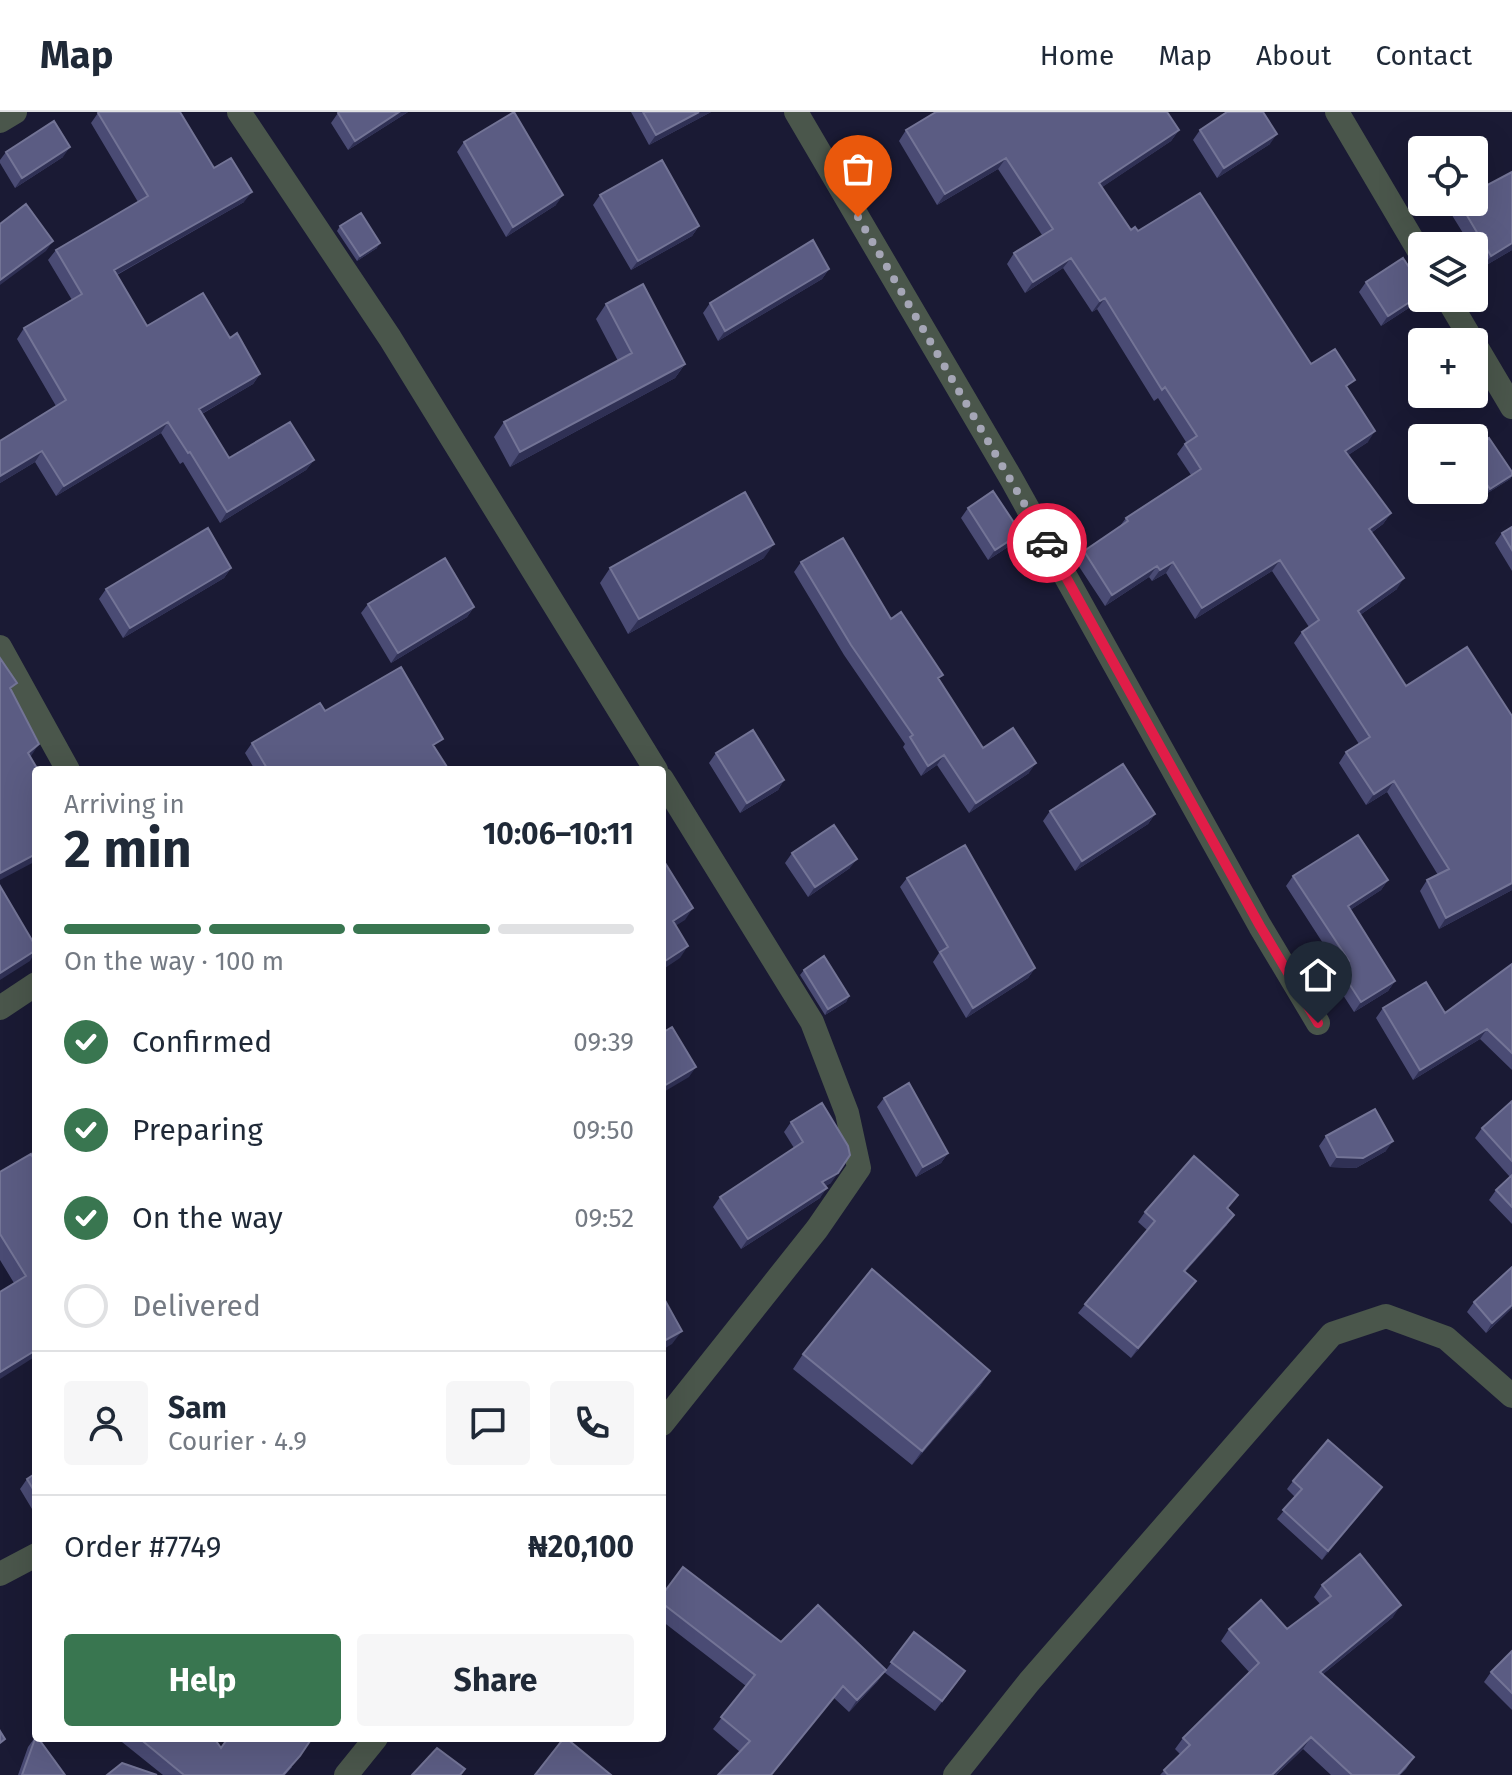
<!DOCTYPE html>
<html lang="en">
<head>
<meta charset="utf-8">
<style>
  :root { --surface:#fff; --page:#f6f6f7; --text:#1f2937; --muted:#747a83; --line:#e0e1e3; --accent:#397650 }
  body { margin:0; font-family:"Fira Sans",sans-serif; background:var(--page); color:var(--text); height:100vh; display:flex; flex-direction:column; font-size:30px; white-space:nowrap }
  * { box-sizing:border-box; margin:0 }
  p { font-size:26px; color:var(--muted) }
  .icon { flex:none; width:44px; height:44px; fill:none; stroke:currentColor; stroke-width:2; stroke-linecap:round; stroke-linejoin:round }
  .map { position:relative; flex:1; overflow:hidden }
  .panel { position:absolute; left:32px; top:654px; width:634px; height:976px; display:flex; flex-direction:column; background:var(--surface); border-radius:8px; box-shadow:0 8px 32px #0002 }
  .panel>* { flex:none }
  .buttons { position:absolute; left:1408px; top:24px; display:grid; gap:16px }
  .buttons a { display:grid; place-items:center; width:80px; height:80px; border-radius:8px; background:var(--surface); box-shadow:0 8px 32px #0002; font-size:40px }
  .pin { position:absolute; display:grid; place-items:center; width:68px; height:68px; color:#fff; margin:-82px -34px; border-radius:50% 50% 50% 0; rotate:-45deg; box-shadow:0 0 8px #0007 }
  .pin .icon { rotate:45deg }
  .courier { position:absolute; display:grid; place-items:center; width:80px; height:80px; margin:-40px; border:6px solid #e11d48; border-radius:50%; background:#fff; color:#222; box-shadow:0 2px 10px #0007 }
  .headline em { font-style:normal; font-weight:700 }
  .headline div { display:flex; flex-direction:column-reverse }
  .headline { display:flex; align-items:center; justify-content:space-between; height:136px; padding:0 32px }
  h1 { font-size:52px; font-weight:700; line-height:60px }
  .bar { display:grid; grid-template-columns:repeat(4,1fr); gap:12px 8px; align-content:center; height:96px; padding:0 32px }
  .bar i { height:10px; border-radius:6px; background:var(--line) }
  .bar .selected { background:var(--accent) }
  .bar p { grid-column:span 4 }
  .line { display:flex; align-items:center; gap:20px; padding:0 32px; border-top:2px solid var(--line) }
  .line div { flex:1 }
  .round { display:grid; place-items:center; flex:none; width:84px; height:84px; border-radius:8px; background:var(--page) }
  ol { padding:0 32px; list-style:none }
  li { display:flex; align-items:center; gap:24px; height:88px }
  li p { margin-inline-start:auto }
  li .icon { padding:8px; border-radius:50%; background:var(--accent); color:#fff; stroke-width:4 }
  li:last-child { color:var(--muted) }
  li i { width:44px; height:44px; border:4px solid var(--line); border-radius:50% }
  .button { display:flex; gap:16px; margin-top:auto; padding:16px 32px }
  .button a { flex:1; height:92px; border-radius:8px; background:var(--accent); color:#fff; font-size:32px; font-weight:700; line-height:92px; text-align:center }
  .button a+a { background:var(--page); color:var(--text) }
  header { display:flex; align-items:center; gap:48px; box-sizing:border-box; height:112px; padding:0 40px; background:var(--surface); border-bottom:2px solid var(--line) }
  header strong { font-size:38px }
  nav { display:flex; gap:44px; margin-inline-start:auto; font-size:28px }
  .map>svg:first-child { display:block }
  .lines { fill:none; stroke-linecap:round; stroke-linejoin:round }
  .street { stroke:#4a564b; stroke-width:24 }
  .wall { fill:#4a4b74 }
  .shaded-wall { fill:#2f3054 }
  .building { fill:#5b5c83; stroke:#737496; stroke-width:2 }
  .done { stroke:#a5a6b6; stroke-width:8; stroke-dasharray:0 14.4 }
  .route { stroke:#e11d48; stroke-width:10 }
</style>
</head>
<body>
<header>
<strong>Map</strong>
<nav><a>Home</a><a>Map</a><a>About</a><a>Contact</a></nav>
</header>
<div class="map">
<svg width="1512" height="1663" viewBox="0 0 1512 1663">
  <rect width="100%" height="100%" fill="#1a1a34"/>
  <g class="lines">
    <path class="street" d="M239,0L390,226L656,658
      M796,0L1012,368L1260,814L1318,911
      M1337,0L1422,144
      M0,9L15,0
      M1447,186L1473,230
      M1474,231L1512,295
      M0,535L68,658
      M662,667L812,910L847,1001L859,1056L817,1117L662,1312
      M0,896L36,872
      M0,1462L36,1443
      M346,1663L376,1626
      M955,1663L1029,1570L1332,1222L1386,1204L1446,1226L1512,1284"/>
  </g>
  <path class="wall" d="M408,0L348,38L331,11L338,1Z
    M631,0H711L649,33Z
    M98,1L214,56L244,90L117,163L147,214L230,226L260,262L253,272L202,302L229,346L314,348L306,358L220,411L183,350L180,352L161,321L56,384L35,350L0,371V329L56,294L17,227L24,216L72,188L48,148L56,138L138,90L91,11Z
    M906,18H1179L1171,29L1102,75L1131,118L1138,119L1311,252L1348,278L1368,330L1348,343L1391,401L1383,412L1371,421L1397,477L1360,503L1406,574L1512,604V778L1439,817L1420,779L1427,768L1438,763L1387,680L1366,693L1339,651L1346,640L1359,632L1294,531L1302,520L1309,515L1272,459L1195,507L1166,461L1152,469L1149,465L1105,494L1076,450L1084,439L1120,414L1126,406L1191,363L1177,342L1186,330L1158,286L1154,289L1097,197L1092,200L1063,156L1025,181L1007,152L1014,141L1042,123L998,57L937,93L899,29Z
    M1200,18L1270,32L1217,66L1193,28Z
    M464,30L556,93L506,125L457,40Z
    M6,40L63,45L15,76L0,51V48Z
    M600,83L699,114L692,124L631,158L593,93Z
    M1457,90H1459L1512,138L1483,155L1474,140V134H1471L1450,100Z
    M340,114L377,136L357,149L337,119Z
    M829,157L822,167L718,229L703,201L710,191Z
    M1366,170L1422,175V185L1418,190L1381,214L1359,180Z
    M606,192L685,252L675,266L510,355L494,325L504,310L618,249L596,207Z
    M1474,336L1512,360V364L1510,367L1486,382L1474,364Z
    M968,396L1014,431L988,448L961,406Z
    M1512,415V459L1495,431L1502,421Z
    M764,446L628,522L600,471L610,456Z
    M801,450L891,507L939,568L983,636L1029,661L969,701L937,653L921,664L903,635L905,632L844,543L794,460Z
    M231,456L224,466L123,526L99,487L106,477Z
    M368,492L474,495L467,505L391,551L361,501Z
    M325,599L436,637L449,658H255L245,641L252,631Z
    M716,641L784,668L778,678L740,701L709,651Z
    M1050,699L1155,702L1148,712L1075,759L1043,709Z
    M792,741L850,756L808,785L785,751Z
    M1293,764L1388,768L1381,778L1350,798L1395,869L1388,879L1354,900L1332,866L1339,856L1286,774Z
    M907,766L1035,856L1028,866L966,906L933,850L939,841L900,775Z
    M1512,852V958L1480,927L1413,968L1376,906L1383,896L1445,901Z
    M804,858L849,884L846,890L825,903L800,863Z
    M884,986L948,1041L941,1051L916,1065L877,995Z
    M1512,989V1112L1489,1088L1496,1078L1510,1065L1475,1026L1482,1016Z
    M791,1010L831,1071L825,1074L820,1086L741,1137L713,1095L720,1085L794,1036L784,1020Z
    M1326,1024L1386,1039L1356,1056L1330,1055L1319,1034Z
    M31,1042L36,1244L14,1171L0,1148V1060Z
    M1228,1097L1227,1113L1185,1160L1196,1169L1189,1179L1131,1246L1078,1201L1147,1118L1138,1110L1145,1100Z
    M1512,1155V1196L1486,1221L1467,1200L1474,1190Z
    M803,1242L990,1259L980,1274L912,1353L793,1257Z
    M36,1361V1402H35L20,1377L27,1367Z
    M1293,1369L1382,1375L1322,1448L1277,1407L1295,1385L1287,1377Z
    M1322,1473L1393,1505L1323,1562L1414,1645L1406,1657L1400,1663H1331L1303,1637L1276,1663H1160L1180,1642L1175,1637L1183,1626L1249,1560L1221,1529L1229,1517H1287L1320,1492L1314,1485Z
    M662,1483L781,1530L886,1558L914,1520L958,1569L935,1599L884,1560L877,1570L849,1600L834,1586L740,1640L713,1617L746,1574L662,1509Z
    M1512,1539V1598L1484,1570L1491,1560Z
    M36,1624L65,1663H18L28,1635Z
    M117,1626H214L221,1636L292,1655L285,1663H163Z"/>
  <path class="shaded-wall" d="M399,0H408L348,38L355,29Z
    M699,0H711L649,33L656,23Z
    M1179,18L1171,29L1092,82L1099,71Z
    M1277,22L1270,32L1217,66L1224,56Z
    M70,35L63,45L15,76L22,66Z
    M1006,46L998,57L937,93L945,82Z
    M252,80L244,90L107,168L114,158Z
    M563,83L556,93L506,125L513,115Z
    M699,114L692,124L631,158L638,149Z
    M53,129L46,139L0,173V168Z
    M380,131L377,136L357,149L360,144Z
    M1512,131V138L1483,155L1491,144Z
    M1071,146L1063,156L1025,181L1033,170Z
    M829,157L822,167L718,229L725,219Z
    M1422,182V185L1418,190L1381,214L1388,204Z
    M1105,186L1097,197L1092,200L1100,189Z
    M685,252L675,266L510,355L520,340Z
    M260,262L253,272L191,308L199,297Z
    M168,310L161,321L56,384L64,374Z
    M1375,319L1368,330L1338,350L1345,339Z
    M42,339L35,350L0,371V364Z
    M314,348L306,358L220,411L227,400Z
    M1512,363L1510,367L1486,382L1490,377Z
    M1391,401L1383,412L1361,428L1369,417Z
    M1021,421L1014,431L988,448L995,438Z
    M774,432L764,446L628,522L639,507Z
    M1280,448L1272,459L1195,507L1202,496Z
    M1173,450L1166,461L1152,469L1160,458Z
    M1157,454L1149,465L1105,494L1112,483Z
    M231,456L224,466L123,526L130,516Z
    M1404,466L1397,477L1350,510L1358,499Z
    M474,495L467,505L391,551L398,541Z
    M39,632L31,644L20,653L28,641Z
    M944,643L937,653L921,664L928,654Z
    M1036,651L1029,661L969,701L976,691Z
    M784,668L778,678L740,701L747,691Z
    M1394,669L1387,680L1366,693L1374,682Z
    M1155,702L1148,712L1075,759L1082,749Z
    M36,742V749L0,768V761Z
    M857,747L850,756L808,785L815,775Z
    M1388,768L1381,778L1341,804L1348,794Z
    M1512,771V778L1439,817L1446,806Z
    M693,796L685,808L664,821L673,809Z
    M688,834L680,846L662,858V851Z
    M36,838L30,849L0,868V861Z
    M1035,856L1028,866L966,906L973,896Z
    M1395,869L1388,879L1354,900L1361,890Z
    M849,884L846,890L825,903L828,897Z
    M1487,917L1480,927L1413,968L1420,958Z
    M696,955L689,965L662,981V975Z
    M1393,1029L1386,1039L1356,1056L1330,1055L1337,1045Z
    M948,1041L941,1051L916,1065L923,1055Z
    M838,1061L831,1071L815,1080L822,1070Z
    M827,1076L820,1086L741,1137L748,1127Z
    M1234,1103L1227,1113L1177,1169L1184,1159Z
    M1196,1169L1189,1179L1131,1246L1138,1236Z
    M1512,1193V1196L1486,1221L1492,1211Z
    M682,1219L672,1232L662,1238V1230Z
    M36,1238V1244L0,1267V1260Z
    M990,1259L980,1274L912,1353L922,1339Z
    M1382,1375L1376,1384L1322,1448L1328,1439Z
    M1401,1493L1393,1505L1312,1571L1320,1560Z
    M886,1558L877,1570L849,1600L857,1588Z
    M1311,1625L1303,1637L1276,1663H1272Z"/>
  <path class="building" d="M99,0H180L214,56L231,46L252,80L114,158L147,214L203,181L230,226L237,221L260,262L199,297L229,346L290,310L314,348L227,400L190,340L188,341L168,310L64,374L42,339L0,364V329L66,288L24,216L82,182L56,138L148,84L98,1Z
    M339,0H399L355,29L338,1Z
    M514,0L563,83L513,115L464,30Z
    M643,0H699L656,23Z
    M936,0H1167L1179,18L1099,71L1131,118L1135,115L1138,119L1200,81L1311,252L1335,237L1355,268L1346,274L1375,319L1345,339L1391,401L1369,417L1404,466L1358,499L1406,574L1467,535L1512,604V771L1446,806L1427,768L1449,757L1394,669L1374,682L1346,640L1370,625L1302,520L1319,508L1280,448L1202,496L1173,450L1160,458L1157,454L1112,483L1084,439L1128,409L1126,406L1201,357L1185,332L1197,324L1165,275L1162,278L1105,186L1100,189L1071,146L1033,170L1014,141L1053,117L1006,46L945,82L906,18Z
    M1227,0H1263L1277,22L1224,56L1200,18Z
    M54,9L70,35L22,66L6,40Z
    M662,48L699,114L638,149L600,83Z
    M1512,60V131L1491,144L1459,90H1474V80Z
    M26,92L53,129L0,168V112Z
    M361,101L380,131L360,144L340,114Z
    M813,128L829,157L725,219L710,191Z
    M1403,146L1422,175V182L1388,204L1366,170Z
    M643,172L685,252L520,340L504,310L632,241L606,192Z
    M1489,326L1512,360V363L1490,377L1474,353V336Z
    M993,379L1021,421L995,438L968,396Z
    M745,380L774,432L639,507L610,456Z
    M1512,415V438L1502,421Z
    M208,416L231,456L130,516L106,477Z
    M843,426L891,507L901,500L943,563L938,566L983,636L1013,616L1036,651L976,691L944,643L928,654L910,625L913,623L851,533L801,450Z
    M445,446L474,495L398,541L368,492Z
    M0,546L17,571L10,576L39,632L28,641L38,658H36V742L0,761Z
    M401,555L443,627L433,633L449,658H268L252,631L320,591L325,599Z
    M753,618L784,668L747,691L716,641Z
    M1123,652L1155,702L1082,749L1050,699Z
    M834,713L857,747L815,775L792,741Z
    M1358,723L1388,768L1348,794L1395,869L1361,890L1339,856L1349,849L1293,764Z
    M965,733L1035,856L973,896L940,840L948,835L907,766Z
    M662,746L693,796L673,809L688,834L662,851Z
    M0,774L36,835V838L0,861Z
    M824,844L849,884L828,897L804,858Z
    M1512,852V941L1487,917L1420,958L1383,896L1426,870L1445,901Z
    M672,915L696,955L662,975V921Z
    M909,971L948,1041L923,1055L884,986Z
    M1512,989V1049L1482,1016Z
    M822,991L848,1034L850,1043L838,1061L822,1070L827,1076L748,1127L720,1085L803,1030L791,1010Z
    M1375,997L1393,1029L1363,1046L1337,1045L1326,1024Z
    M31,1042L36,1051V1238L0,1260V1180L26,1164L0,1122V1060Z
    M1194,1044L1238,1083L1227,1096L1234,1103L1184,1159L1196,1169L1138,1236L1085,1192L1155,1109L1145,1100Z
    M1512,1063V1095L1496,1078Z
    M1512,1155V1193L1492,1211L1474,1190Z
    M872,1157L990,1259L922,1339L803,1242Z
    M662,1183L682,1219L662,1230Z
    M1328,1328L1382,1375L1328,1439L1283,1398L1302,1377L1293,1369Z
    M36,1361V1382L27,1367Z
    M1360,1442L1401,1493L1320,1560L1414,1645L1398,1663H1352L1311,1625L1272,1663H1168L1164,1658L1190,1633L1183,1626L1259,1551L1229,1517L1261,1488L1287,1517L1331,1484L1322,1473Z
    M683,1455L781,1530L818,1493L886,1558L857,1588L843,1574L771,1663H718L750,1629L721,1605L755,1563L662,1491V1483Z
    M914,1520L965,1559L942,1589L891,1550Z
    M1512,1539V1581L1491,1560Z
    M0,1619L5,1627L0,1631Z
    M36,1624V1626H38L65,1663H22Z
    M139,1626H214L221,1636L228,1626H312L300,1644L283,1663H184Z
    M564,1626H566L611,1663H535Z
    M437,1636L465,1657L460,1663H412Z
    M122,1651L157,1663H107Z"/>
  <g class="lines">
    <path class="done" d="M858,105L1047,431"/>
    <path class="route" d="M1047,431L1260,814L1318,911"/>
  </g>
</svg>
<div class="buttons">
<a><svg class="icon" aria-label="locate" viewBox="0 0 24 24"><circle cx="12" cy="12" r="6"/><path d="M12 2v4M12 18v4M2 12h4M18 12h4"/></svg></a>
<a><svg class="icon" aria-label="layers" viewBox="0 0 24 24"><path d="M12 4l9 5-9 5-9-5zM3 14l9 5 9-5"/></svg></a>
<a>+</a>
<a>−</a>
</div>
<div class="pin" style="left:858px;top:105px;background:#ea580c"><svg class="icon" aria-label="bag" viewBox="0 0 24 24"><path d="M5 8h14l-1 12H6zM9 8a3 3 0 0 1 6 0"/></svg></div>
<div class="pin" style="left:1318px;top:911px;background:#1f2937"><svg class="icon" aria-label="home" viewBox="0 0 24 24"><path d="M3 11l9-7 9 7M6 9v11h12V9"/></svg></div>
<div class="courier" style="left:1047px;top:431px"><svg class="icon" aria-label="car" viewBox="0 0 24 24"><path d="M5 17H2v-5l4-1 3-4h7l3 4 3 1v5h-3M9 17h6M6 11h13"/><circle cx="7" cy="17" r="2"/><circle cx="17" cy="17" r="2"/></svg></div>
<section class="panel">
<div class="headline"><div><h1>2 min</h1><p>Arriving in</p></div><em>10:06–10:11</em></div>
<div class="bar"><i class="selected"></i><i class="selected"></i><i class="selected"></i><i></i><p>On the way · 100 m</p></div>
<ol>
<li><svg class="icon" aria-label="check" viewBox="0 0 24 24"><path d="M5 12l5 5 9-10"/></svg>Confirmed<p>09:39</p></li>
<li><svg class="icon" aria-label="check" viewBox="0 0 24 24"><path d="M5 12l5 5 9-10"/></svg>Preparing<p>09:50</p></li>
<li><svg class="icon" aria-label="check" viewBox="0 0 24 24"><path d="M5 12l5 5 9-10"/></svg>On the way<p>09:52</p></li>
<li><i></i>Delivered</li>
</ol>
<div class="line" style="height:144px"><a class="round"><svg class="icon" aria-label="person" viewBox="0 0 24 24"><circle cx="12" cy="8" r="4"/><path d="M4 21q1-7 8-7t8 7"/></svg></a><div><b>Sam</b><p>Courier · 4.9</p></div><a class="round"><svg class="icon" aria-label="chat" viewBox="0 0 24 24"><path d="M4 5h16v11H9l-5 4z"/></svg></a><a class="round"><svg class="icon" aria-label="phone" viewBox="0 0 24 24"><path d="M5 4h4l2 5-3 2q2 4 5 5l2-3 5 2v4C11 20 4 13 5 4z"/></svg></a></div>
<div class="line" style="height:104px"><div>Order #7749</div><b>₦20,100</b></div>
<div class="button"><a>Help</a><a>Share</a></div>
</section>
</div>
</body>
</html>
